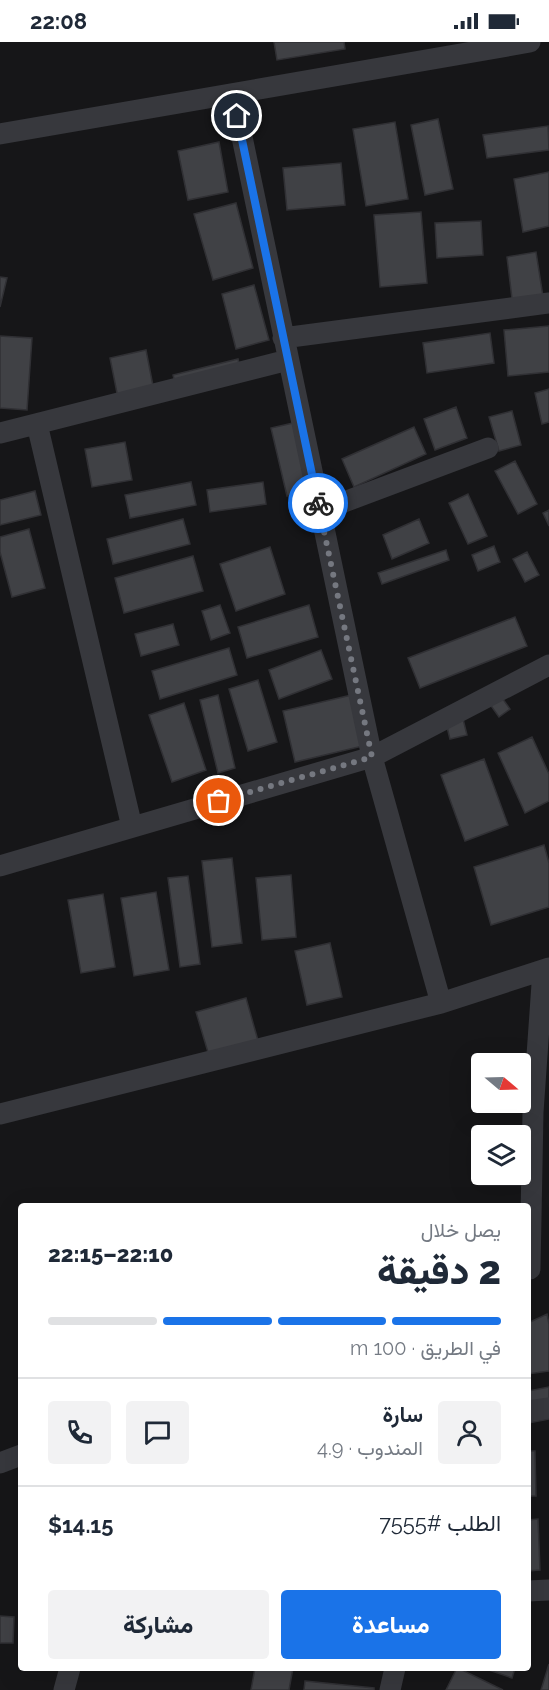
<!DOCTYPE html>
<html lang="ar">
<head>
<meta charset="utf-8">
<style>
  :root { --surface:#fff; --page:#f2f2f3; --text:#1f2937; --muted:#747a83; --line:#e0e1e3; --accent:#1a73e8 }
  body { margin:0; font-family:Raleway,Vazirmatn,sans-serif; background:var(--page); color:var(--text); direction:rtl; height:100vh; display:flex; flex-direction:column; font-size:22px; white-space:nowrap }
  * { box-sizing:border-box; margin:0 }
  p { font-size:20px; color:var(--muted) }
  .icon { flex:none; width:33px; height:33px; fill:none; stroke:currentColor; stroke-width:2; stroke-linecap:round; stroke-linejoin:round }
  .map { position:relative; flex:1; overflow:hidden; direction:ltr }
  .drawer { position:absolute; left:18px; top:1161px; width:513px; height:468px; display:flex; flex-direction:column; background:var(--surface); border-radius:6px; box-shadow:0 6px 24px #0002; direction:rtl }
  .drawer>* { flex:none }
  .needle { width:39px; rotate:109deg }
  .fabs { position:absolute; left:471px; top:1011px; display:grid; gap:12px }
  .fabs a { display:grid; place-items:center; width:60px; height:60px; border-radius:6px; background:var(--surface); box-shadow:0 6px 24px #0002; font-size:30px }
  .pin { position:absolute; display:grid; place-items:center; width:51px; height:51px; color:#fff; margin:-26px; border:3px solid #fff; border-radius:50%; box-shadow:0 2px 6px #0007 }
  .courier { position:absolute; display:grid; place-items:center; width:60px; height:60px; margin:-30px; border:4px solid #1a73e8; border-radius:50%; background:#fff; color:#222; box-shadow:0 2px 8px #0007 }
  .headline em { font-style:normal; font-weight:800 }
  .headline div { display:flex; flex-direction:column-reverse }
  .headline { display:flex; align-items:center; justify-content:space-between; height:102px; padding:0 30px }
  h1 { font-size:39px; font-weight:800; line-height:45px }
  .bar { display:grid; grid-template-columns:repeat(4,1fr); gap:9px 6px; align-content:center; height:72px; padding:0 30px }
  .bar i { height:8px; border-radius:4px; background:var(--line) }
  .bar .on { background:var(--accent) }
  .bar p { grid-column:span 4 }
  .line { display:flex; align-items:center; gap:15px; padding:0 30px; border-top:2px solid var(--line) }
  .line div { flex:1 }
  .round { display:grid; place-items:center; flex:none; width:63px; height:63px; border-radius:6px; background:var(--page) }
  .cta { display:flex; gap:12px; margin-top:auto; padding:12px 30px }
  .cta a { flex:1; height:69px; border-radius:6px; background:var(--accent); color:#fff; font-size:24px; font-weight:800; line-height:69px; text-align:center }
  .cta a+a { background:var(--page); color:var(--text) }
  .status { display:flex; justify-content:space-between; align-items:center; height:42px; padding:0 30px; background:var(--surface); direction:ltr }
  .status svg { height:16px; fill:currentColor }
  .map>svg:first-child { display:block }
  .building { fill:#404145; stroke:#303034; stroke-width:1.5 }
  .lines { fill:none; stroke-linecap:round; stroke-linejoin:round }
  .minor { stroke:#37383d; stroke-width:21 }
  .done { stroke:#757880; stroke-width:6; stroke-dasharray:0 10.8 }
  .route { stroke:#1a73e8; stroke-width:8 }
</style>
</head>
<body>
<div class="status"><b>22:08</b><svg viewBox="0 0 49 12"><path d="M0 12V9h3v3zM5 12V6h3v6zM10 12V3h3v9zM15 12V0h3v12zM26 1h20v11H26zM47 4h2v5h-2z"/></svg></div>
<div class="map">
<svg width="549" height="1648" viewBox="0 0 549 1648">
  <rect width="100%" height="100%" fill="#161618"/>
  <path class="building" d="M274,0H344L345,7L277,18Z
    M438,77L453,147L425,153L411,83Z
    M395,80L408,157L366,164L353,87Z
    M548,84L549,108L487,116L483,93Z
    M219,100L228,150L188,158L178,109Z
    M341,121L345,163L287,168L283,126Z
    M549,130V184L523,190L514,137Z
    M236,161L253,226L213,238L194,172Z
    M421,170L427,241L380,245L374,173Z
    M481,179L483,213L437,216L435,181Z
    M536,210L544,261L513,265L507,215Z
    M0,235L7,236L0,265Z
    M254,243L269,298L236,307L222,252Z
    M549,284V330L508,334L504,288Z
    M490,291L494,321L427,331L423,301Z
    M0,294L32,296L27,368L0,366Z
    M146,308L154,349L118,356L110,316Z
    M238,317L242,337L178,352L173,333Z
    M549,347V380L542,382L535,351Z
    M456,365L467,396L435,408L424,377Z
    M512,369L521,403L499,409L489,375Z
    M302,379L318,446L287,454L271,386Z
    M414,385L426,412L354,445L342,417Z
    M125,400L132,438L92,445L85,407Z
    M515,419L537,462L518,472L495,429Z
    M191,440L196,463L130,476L125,453Z
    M263,440L266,462L210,470L207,448Z
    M35,449L41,473L0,483V458Z
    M468,452L487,494L468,502L449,461Z
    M549,468V484L543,471Z
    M183,477L190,502L113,522L107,497Z
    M419,477L429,501L392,517L383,493Z
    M29,487L45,546L12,555L0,510V495Z
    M494,504L500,520L478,529L472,513Z
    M270,505L285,552L236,569L220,522Z
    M446,508L449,518L382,542L378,531Z
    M527,510L539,533L525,540L513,517Z
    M193,514L203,549L124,571L115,536Z
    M220,563L230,591L211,598L202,569Z
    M309,563L318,595L247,616L238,585Z
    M515,575L527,604L420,646L408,616Z
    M173,582L179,603L141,614L135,592Z
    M229,606L237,633L160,657L152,629Z
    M321,608L332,637L279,657L269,628Z
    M258,638L277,700L248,709L229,647Z
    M495,646L510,667L499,675L484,654Z
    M356,652L367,703L295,720L283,669Z
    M218,653L235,726L218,731L200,658Z
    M184,661L206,728L172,740L149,673Z
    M460,665L467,693L450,697L443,669Z
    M532,695L549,732V759L525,771L498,711Z
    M484,717L508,783L465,799L441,733Z
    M544,803L549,821V865L491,883L474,825Z
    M232,816L242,901L212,905L202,819Z
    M291,833L296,895L262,898L256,836Z
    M188,834L200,922L180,925L168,836Z
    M156,850L169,928L134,934L121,856Z
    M103,852L115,925L81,931L68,858Z
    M330,901L342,955L307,963L295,909Z
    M246,956L259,1002L210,1017L196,970Z
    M479,1114H482V1132H520V1114H539V1143H479Z
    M547,1272L549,1282V1329L528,1332V1281Z
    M549,1345V1377L528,1381V1349Z
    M528,1409H535L536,1454H528Z
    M538,1477L540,1528L528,1529V1478Z
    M0,1574L14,1575L13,1601H0Z
    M549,1622V1648H541Z
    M255,1626H293L289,1648H251Z
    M457,1626H458L503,1648H446Z
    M483,1626H515L512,1636Z
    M305,1639L374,1646V1648H304Z"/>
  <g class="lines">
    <path class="minor" d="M233,52L372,715L441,961
      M0,92L530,0
      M283,296L549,261
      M37,382L132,785
      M0,391L288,318
      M320,469L488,406
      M0,824L372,715L549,623
      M0,1072L441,961L549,926
      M530,1227L533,1070L543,928
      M528,1369L549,1366
      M0,1421L21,1413
      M528,1549L549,1548
      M64,1648L70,1626
      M390,1648L395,1626"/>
  </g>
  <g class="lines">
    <path class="done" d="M219,759L372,715L318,461"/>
    <path class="route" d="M237,74L318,461"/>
  </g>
</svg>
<div class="fabs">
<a><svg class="needle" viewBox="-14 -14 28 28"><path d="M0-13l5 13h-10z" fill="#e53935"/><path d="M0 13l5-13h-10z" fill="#747a83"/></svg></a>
<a><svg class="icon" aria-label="layers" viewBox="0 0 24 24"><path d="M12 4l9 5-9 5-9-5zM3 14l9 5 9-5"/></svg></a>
</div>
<div class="pin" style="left:219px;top:759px;background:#ea580c"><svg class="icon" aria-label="bag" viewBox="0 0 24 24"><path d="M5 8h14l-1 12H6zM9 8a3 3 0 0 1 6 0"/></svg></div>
<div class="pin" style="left:237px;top:74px;background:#1f2937"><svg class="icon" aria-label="home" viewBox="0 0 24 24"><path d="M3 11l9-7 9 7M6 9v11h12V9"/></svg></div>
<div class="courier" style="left:318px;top:461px"><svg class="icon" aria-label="bike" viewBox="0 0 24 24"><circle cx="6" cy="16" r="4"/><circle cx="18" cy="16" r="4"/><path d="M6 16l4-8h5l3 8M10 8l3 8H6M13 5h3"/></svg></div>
<section class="drawer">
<div class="headline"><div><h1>2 دقيقة</h1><p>يصل خلال</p></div><em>22:10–22:15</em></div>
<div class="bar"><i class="on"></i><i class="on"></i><i class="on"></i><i></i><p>في الطريق · 100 m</p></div>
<div class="line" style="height:108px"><a class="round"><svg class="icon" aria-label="person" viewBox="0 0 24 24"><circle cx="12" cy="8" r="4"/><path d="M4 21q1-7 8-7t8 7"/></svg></a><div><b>سارة</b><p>المندوب · 4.9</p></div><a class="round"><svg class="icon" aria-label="chat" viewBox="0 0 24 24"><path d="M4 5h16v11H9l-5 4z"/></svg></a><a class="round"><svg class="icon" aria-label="phone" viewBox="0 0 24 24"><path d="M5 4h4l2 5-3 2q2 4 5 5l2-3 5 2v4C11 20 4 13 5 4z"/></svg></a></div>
<div class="line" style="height:78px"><div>الطلب #7555</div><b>$14.15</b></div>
<div class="cta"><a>مساعدة</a><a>مشاركة</a></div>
</section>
</div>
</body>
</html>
